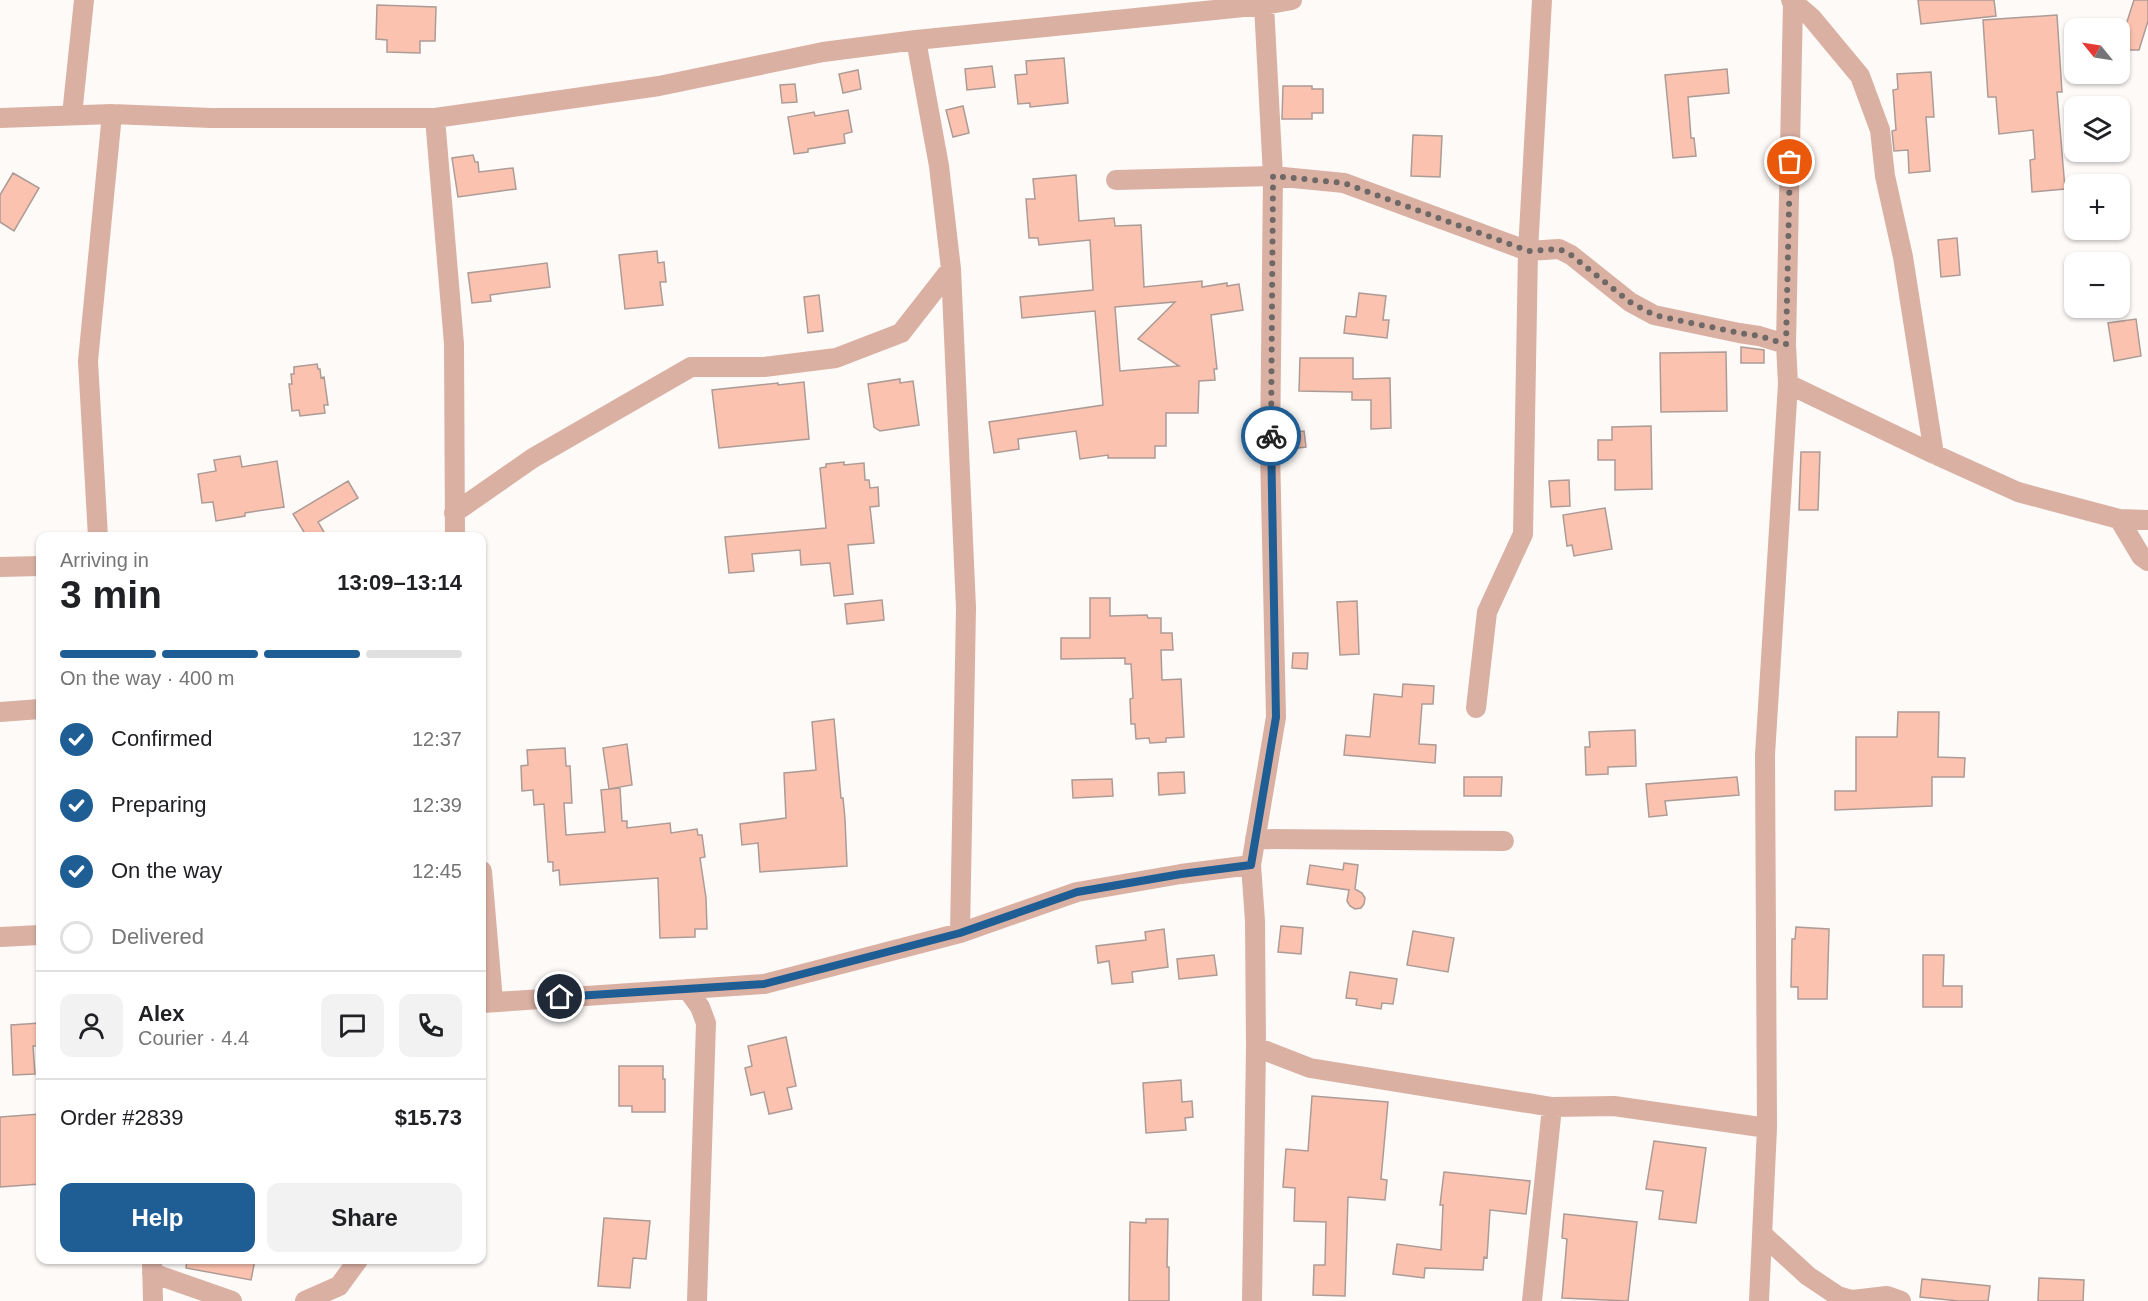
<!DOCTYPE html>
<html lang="en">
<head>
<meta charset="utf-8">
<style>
  :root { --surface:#fff; --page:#f2f2f2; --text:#202124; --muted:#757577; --line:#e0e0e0; --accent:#1e5e94 }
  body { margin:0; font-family:Arial,sans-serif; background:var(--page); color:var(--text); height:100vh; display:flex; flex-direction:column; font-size:22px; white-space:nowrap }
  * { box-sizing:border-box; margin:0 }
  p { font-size:20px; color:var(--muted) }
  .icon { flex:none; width:33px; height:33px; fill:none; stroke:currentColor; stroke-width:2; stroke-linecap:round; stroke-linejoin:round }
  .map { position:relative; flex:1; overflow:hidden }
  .drawer { position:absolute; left:36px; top:532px; width:450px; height:732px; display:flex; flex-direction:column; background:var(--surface); border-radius:12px; box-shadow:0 2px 4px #0004 }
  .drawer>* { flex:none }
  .needle { width:39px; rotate:300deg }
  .fabs { position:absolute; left:2064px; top:18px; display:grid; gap:12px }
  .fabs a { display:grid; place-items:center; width:66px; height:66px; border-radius:12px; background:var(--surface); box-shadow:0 2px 4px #0004; font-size:30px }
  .pin { position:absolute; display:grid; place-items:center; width:51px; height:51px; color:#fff; margin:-26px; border:3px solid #fff; border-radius:50%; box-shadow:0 2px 6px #0007 }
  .courier { position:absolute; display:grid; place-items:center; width:60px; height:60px; margin:-30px; border:4px solid #1e5e94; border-radius:50%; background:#fff; color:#222; box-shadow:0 2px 8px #0007 }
  .summary em { font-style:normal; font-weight:800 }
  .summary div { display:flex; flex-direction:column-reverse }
  .summary { display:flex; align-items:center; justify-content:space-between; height:102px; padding:0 24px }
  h1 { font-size:39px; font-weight:800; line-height:45px }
  .bar { display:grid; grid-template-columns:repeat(4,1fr); gap:9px 6px; align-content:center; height:72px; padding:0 24px }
  .bar i { height:8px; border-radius:4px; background:var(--line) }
  .bar .active { background:var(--accent) }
  .bar p { grid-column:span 4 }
  .line { display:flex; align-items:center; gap:15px; padding:0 24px; border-top:2px solid var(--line) }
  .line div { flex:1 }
  .round { display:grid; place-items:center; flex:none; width:63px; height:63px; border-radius:12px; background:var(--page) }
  ol { padding:0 24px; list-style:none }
  li { display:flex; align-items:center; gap:18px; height:66px }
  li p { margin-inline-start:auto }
  li .icon { padding:6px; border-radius:50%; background:var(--accent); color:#fff; stroke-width:4 }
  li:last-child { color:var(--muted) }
  li i { width:33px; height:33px; border:3px solid var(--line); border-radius:50% }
  .button { display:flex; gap:12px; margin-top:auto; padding:12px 24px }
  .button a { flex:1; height:69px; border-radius:12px; background:var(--accent); color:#fff; font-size:24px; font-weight:800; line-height:69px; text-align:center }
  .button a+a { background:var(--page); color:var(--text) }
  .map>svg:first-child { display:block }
  .building { fill:#fbc2b0; stroke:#ad9b96; stroke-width:1.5; fill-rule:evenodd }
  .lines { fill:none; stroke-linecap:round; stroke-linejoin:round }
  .minor { stroke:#dab0a3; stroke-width:20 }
  .done { stroke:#6e6866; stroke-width:6; stroke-dasharray:0 10.8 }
  .route { stroke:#1e5e94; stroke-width:8 }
</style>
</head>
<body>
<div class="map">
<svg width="2148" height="1301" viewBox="0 0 2148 1301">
  <rect width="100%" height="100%" fill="#fdfaf8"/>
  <path class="building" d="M1918,0H1994L1996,16L1921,24Z
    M2134,0H2148V21L2139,50H2120V31H2124Z
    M377,5L436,7L435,41H420V53L387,52V40L376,39Z
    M2057,15L2062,92H2057L2065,189L2032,192L2030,160L2035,159L2033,130L1999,134L1996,97H1988L1983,20Z
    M1064,58L1068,103L1030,107V103L1018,104L1015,75L1027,74L1026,61Z
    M992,66L995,87L967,90L965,69Z
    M1727,69L1729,93L1688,97L1691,138H1694L1696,156L1673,158L1665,75Z
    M858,70L861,89L843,93L839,74Z
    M1931,72L1934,117H1926L1930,171L1909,173L1908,150L1894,151L1892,131L1896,130L1893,90L1898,89L1897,74Z
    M795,84L797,102L782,103L780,85Z
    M1283,86H1312V89H1323V113H1312V119H1282Z
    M963,106L969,133L953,137L946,110Z
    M848,110L852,132L844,134L845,143L808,149V152L794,154L788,117L814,112L815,116Z
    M1413,135L1442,136L1440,177L1411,176Z
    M473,155L475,162H478L479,172L513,168L516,189L458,197L452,158Z
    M13,173L39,188L14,231L0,222V195Z
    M1076,175L1079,221L1114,218L1115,226L1141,225L1144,287L1202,281V287L1227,283V286L1239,284L1243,310L1211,315L1217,369H1214L1215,380L1199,381L1198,413H1166V446H1155V458H1108V455L1080,459L1076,431L1018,439L1019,449L994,453L989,422L1103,405L1095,311L1022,318L1020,297L1093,290L1090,240L1039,245L1038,238H1029L1026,199H1035L1033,179ZM1175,302L1138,339L1179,366L1120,371L1115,307Z
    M1957,238L1960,275L1941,277L1938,240Z
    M657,251L658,263L664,262L666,282H660L663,305L625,309L619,255Z
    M547,263L550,287L490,295L491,301L472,303L468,273Z
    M1359,293L1386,296L1383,320H1389L1387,338L1344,333L1346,316L1356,317Z
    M819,295L823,331L808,333L804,297Z
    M2136,319L2141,356L2114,361L2108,323Z
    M1741,347L1764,350V363H1741Z
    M1726,352L1727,411L1661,412L1660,353Z
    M1300,358H1353V379L1390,378L1391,428L1371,429V400H1352V392L1299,391Z
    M317,364L318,369H320L321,378L324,377L328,405H324L325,413L300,416L299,410L292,411L289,384H292L291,374H294V367Z
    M900,379V383L913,381L919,425L880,431L874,427L868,384Z
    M804,382L809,439L719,448L712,390L778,383V385Z
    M1651,426L1652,489L1615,490V460H1598V440H1612V427Z
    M1304,431L1306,447L1289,449L1286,433Z
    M1801,452H1820L1818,510H1799Z
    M240,456L242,467L277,461L284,507L245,513V516L216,521L213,502L202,503L198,474L216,471L214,460Z
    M844,462V465L864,463L865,480H869L870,488L878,487L879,506L870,507L874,543L848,545L853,594L834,596L830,563L801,565L800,550L752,554L754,571L729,573L725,537L826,528L820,468L826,467V464Z
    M1569,480L1570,506L1551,507L1549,481Z
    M348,481L358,498L318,522L327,537H307L293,514Z
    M1605,508L1612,549L1574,556L1572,545L1567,546L1563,515Z
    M1090,598H1110V616L1147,615L1148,618H1161V633H1172L1173,650H1161L1162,680L1181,679L1184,737L1166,738V742L1150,743L1149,738L1136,739L1135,724H1131L1130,699L1133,698L1131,664H1125V658L1061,659V638H1090Z
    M882,600L884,620L847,624L845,604Z
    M1357,601L1359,654L1340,655L1337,602Z
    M1293,653H1308L1307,669L1292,668Z
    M1403,684L1434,686L1433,704H1422L1419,744L1436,745L1435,763L1344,755L1346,735L1370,737L1374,694L1402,697Z
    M1898,712H1939L1938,757L1965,758L1964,777H1932V806L1835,810V791H1856V737H1897Z
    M834,719L841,798H843L845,819L847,866L760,872L758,843L742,845L740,824L786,818L784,773L816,770L812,722Z
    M1635,730L1636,766L1608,767V774L1586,775L1585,747H1590L1589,732Z
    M627,744L632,785L609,789L603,748Z
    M565,748L566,766H570L572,803H564L566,835L605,832L601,790L620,788L622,821H627V828L670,823L671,833L697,829L698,835H702L705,857L700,858L706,898L707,929H695V937L660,938L658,878L560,885L559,870L553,871V862H548L544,804L534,805L533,790L522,791L521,766L528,765L527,750Z
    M1184,772L1185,793L1159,795L1158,773Z
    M1464,777H1502L1501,796H1464Z
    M1737,777L1739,795L1665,801L1667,815L1649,817L1646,784Z
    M1112,779L1113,796L1073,798L1072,780Z
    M1344,863L1358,865L1355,889L1362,893L1365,898L1364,904L1361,908L1355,909L1350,906L1347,901L1349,890L1307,884L1310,865L1343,870Z
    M1281,926L1303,928L1301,954L1278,952Z
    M1796,927L1829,929L1827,999H1798V987H1791L1792,939H1795Z
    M1164,929L1168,967L1132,972L1133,982L1112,984L1109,961L1098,963L1096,946L1146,940L1145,932Z
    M1413,931L1454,938L1448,972L1407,965Z
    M1214,955L1217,975L1179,979L1177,959Z
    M1923,955H1944L1943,986H1962V1007H1923Z
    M1350,972L1397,979L1393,1004L1382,1003L1381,1009L1356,1005L1357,999L1346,998Z
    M40,1023V1046H33L35,1074L13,1075L11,1025Z
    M786,1037L796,1086L787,1088L792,1109L769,1114L764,1092L751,1095L745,1068L752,1066L748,1046Z
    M619,1066H663V1079H665V1112H632V1106H619Z
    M1181,1080L1182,1102L1192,1101L1193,1117L1185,1118L1186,1130L1146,1133L1143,1083Z
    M1312,1096L1388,1102L1381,1179L1387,1180L1385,1200L1348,1197L1345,1296L1313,1295L1314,1265H1325L1326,1222L1294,1221L1295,1188L1283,1187L1286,1149L1308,1151Z
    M40,1114V1184L0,1187V1117Z
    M1654,1141L1706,1148L1696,1223L1659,1219L1663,1191L1646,1189Z
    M1444,1172L1530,1181L1526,1214L1490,1210L1487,1258L1484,1257L1483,1270L1425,1268L1424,1278L1393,1274L1397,1244L1441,1250L1443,1205H1440Z
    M1564,1214L1637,1222L1628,1301L1562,1298L1567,1239L1562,1238Z
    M604,1218L650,1221L646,1259L633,1258L630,1288L598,1286Z
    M1146,1219H1168L1167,1267H1169V1301H1129L1130,1222L1146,1223Z
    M187,1260H255L251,1280L186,1268Z
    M2039,1278L2084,1280L2083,1301H2038Z
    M1922,1279L1990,1286L1988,1301H1959L1920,1297Z"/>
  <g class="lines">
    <path class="minor" d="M1791,0L1811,17L1860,76L1880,130L1885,176L1903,257L1934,454
      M72,115L84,0
      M0,118L112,114L211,118H435L659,86L823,52L916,40L1264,5L1292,0
      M435,118L454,344L455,537
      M1116,180L1273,176L1344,183L1528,251L1559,249L1571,255L1630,302L1654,315L1739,333L1759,336L1786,344
      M951,269L966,608L960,933
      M1788,384L1934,454L2018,492L2119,519L2148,520
      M454,513L533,458L691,367H764L836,358L901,333L951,269L939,166L916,40
      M2119,519L2141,556L2148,561
      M98,537L88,361L112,114
      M0,567L40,566
      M1476,708L1487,612L1523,534L1528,251L1542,0
      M0,712L40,709
      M1255,839L1504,841
      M482,871L493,1001
      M0,937L40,935
      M687,989L700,1007L706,1023L697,1301
      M482,1003L764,984L960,933L1077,892L1181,874L1251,865
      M1256,1047L1310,1068L1552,1107L1614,1106L1767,1128
      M1762,1234L1808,1276L1838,1296L1852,1300L1887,1296L1901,1301
      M152,1263L153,1301
      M152,1273L232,1301
      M305,1301L339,1286L358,1260
      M1252,1301L1256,1047L1255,921L1251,865L1276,717L1270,451L1273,176L1264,5
      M1532,1301L1552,1107
      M1759,1301L1767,1128L1765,755L1788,384L1786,344L1793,2"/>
  </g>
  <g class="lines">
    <path class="done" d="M1271,436L1273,176L1344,183L1528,251L1559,249L1571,255L1630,302L1654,315L1739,333L1759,336L1786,344L1790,162"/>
    <path class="route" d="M560,997L764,984L960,933L1077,892L1181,874L1251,865L1276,717L1271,436"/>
  </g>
</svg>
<div class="fabs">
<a><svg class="needle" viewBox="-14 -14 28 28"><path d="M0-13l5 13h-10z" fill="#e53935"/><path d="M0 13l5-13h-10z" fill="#757577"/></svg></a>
<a><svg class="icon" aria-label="layers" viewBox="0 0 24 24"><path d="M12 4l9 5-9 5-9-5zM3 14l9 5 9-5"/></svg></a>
<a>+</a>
<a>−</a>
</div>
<div class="pin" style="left:1790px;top:162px;background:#ea580c"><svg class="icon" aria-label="bag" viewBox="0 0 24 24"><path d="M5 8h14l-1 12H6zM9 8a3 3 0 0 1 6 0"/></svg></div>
<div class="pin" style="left:560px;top:997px;background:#1f2937"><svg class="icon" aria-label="home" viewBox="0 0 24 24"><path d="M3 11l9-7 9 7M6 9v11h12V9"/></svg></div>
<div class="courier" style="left:1271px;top:436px"><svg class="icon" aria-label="bike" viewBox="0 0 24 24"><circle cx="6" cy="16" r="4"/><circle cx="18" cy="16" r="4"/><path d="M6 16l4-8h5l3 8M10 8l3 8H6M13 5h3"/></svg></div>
<section class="drawer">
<div class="summary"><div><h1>3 min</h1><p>Arriving in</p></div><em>13:09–13:14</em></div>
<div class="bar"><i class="active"></i><i class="active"></i><i class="active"></i><i></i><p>On the way · 400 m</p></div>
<ol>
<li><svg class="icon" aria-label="check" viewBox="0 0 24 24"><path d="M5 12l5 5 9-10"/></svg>Confirmed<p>12:37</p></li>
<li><svg class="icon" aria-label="check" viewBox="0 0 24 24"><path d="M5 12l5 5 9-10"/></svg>Preparing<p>12:39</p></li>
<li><svg class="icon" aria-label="check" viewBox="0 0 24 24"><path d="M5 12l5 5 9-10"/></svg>On the way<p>12:45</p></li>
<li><i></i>Delivered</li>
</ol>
<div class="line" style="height:108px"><a class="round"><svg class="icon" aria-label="person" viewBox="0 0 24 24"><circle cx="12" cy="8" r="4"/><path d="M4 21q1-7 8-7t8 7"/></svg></a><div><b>Alex</b><p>Courier · 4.4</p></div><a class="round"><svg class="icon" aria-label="chat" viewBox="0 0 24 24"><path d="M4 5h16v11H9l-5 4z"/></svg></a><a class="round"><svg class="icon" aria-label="phone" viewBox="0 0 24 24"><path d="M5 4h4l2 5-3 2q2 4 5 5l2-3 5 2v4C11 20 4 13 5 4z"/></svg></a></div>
<div class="line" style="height:78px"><div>Order #2839</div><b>$15.73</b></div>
<div class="button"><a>Help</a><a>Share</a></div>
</section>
</div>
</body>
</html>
